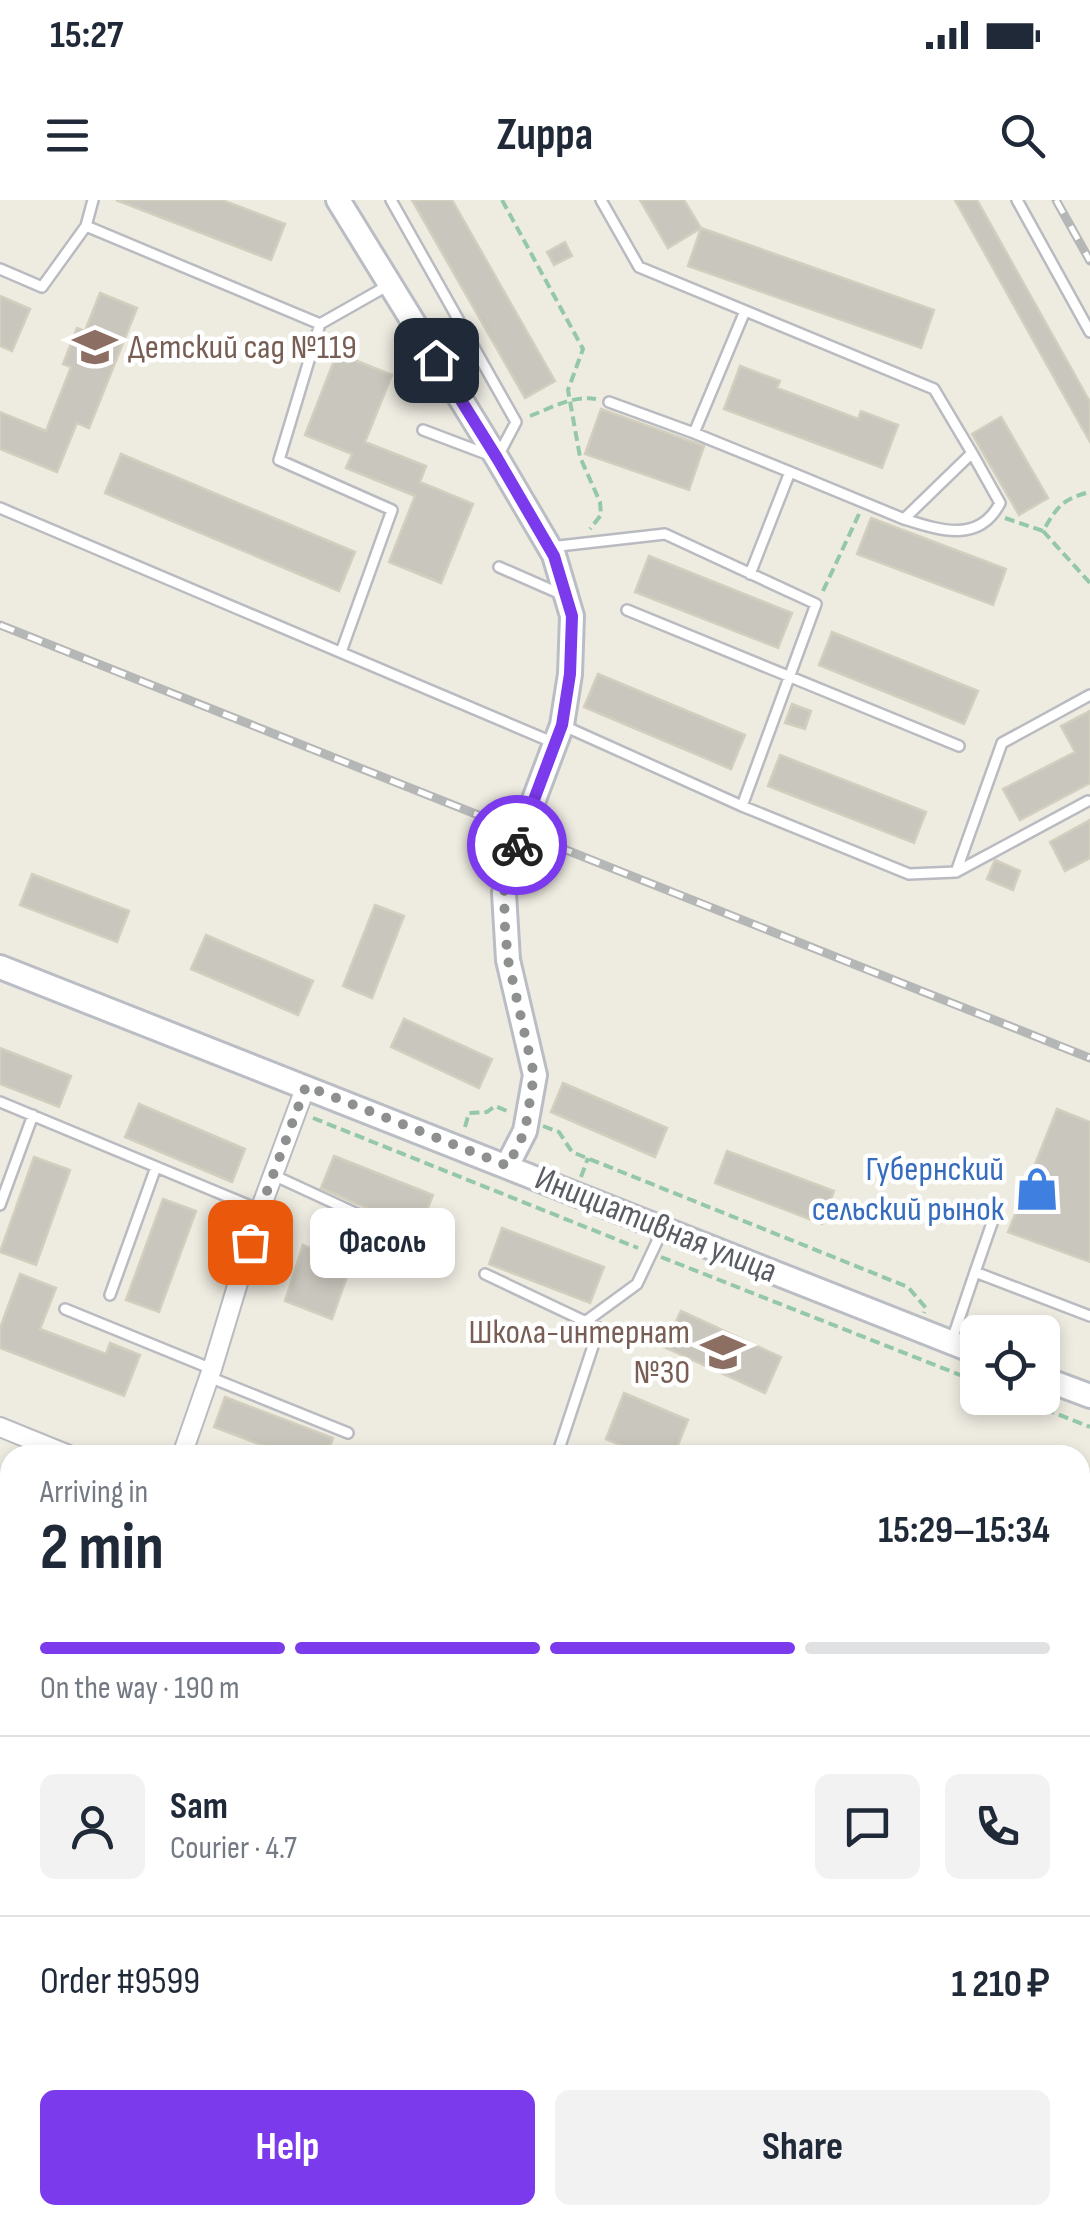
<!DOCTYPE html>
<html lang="en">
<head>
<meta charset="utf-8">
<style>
  :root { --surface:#fff; --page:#f2f2f3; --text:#1f2937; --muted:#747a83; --line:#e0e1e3; --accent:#7c3aed }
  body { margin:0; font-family:"Sofia Sans Condensed",sans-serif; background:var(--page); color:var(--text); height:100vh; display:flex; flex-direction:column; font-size:38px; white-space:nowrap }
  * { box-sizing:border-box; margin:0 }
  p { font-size:32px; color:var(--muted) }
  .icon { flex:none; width:55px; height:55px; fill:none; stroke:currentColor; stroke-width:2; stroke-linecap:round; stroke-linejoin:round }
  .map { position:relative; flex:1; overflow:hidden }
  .side { position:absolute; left:0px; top:1245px; width:1090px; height:780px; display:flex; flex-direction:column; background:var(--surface); border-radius:30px 30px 0 0; box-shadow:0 5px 15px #0003 }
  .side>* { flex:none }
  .controls { position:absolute; left:960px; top:1115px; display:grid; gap:20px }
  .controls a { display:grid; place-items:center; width:100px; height:100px; border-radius:15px; background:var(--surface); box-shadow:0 5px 15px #0003; font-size:50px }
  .pin { position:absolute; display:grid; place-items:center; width:85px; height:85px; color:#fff; margin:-42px; border-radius:20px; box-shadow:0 5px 15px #0006 }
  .courier { position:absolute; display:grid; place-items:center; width:100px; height:100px; margin:-50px; border:8px solid #7c3aed; border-radius:50%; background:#fff; color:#222; box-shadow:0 2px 12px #0007 }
  .bubble { position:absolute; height:70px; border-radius:15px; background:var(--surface); box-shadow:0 5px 15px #0003; font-size:32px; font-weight:700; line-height:70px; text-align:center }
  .head em { font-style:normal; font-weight:700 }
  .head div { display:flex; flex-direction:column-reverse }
  .head { display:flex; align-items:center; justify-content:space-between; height:170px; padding:0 40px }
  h1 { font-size:65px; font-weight:700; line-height:75px }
  .bar { display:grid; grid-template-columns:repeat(4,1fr); gap:15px 10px; align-content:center; height:120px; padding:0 40px }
  .bar i { height:12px; border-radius:8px; background:var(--line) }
  .bar .selected { background:var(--accent) }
  .bar p { grid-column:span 4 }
  .line { display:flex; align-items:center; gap:25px; padding:0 40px; border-top:2px solid var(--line) }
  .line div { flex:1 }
  .round { display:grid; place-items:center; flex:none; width:105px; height:105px; border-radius:15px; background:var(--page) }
  .button { display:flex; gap:20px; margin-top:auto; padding:20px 40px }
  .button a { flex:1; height:115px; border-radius:15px; background:var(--accent); color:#fff; font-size:40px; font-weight:700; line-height:115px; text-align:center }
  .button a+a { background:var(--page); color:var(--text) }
  .status { display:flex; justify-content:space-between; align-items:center; height:70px; padding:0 50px; background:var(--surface); direction:ltr }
  .status svg { height:28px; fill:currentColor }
  header { display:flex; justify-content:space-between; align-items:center; height:130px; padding:0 40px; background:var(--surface); font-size:45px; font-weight:700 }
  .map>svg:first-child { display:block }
  .industrial { fill:#e1dfd9 }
  .building { fill:#c9c6be; stroke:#d3cfbf; stroke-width:2.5 }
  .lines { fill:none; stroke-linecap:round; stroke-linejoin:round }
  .service-casing { stroke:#b9bbc1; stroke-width:14 }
  .minor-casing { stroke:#b9bbc1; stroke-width:22 }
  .secondary-casing { stroke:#babdc4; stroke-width:28 }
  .path { stroke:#94c8a9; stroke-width:4; stroke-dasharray:10 5; stroke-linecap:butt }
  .service { stroke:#fff; stroke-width:9 }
  .minor { stroke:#fff; stroke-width:18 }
  .secondary { stroke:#fff; stroke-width:22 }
  .rail-casing { stroke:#b5b6b6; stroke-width:9 }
  .rail { stroke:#fff; stroke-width:5; stroke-dasharray:15; stroke-linecap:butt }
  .done { stroke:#8e8f8f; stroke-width:10; stroke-dasharray:0 18 }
  .route { stroke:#7c3aed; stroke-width:12 }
  .labels { text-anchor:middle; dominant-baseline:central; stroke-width:9; stroke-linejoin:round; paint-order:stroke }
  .education-label { font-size:35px; fill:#785e54; stroke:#fff; text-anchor:start }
  .shop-label { font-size:35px; fill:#366cbe; stroke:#fff; text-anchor:end }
  .street-label { font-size:35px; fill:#5a5d63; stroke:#fff }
</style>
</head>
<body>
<div class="status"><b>15:27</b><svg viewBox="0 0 49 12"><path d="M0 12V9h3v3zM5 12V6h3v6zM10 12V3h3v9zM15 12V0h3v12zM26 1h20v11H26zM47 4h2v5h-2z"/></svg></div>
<header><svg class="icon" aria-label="menu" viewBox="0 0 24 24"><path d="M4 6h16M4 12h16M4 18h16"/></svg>Zuppa<svg class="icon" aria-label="search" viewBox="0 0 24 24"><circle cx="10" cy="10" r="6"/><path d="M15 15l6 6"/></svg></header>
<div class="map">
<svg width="1090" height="2025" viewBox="0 0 1090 2025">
  <rect width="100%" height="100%" fill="#eeece1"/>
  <path class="industrial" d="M1080,1544L1090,1550V2025H0V1918L10,1913V2015H1080Z"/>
  <path class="building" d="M116,0H222L285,24L271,60Z
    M412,0H452L555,181L525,198Z
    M640,0H684L701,28L668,48Z
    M955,0H977L1090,202V242Z
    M701,28L934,110L921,148L688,66Z
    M565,42L572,56L554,65L547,52Z
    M100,93L137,108L89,228L77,223L57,272L0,249V212L46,231L71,167L63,164L77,128L85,131Z
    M0,96L30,109L12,151L0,146Z
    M337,153L392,175L365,242L426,266L420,282L473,304L441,383L389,362L415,296L346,268L352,254L305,235Z
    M740,166L780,181L777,188L858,219L861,211L898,225L882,268L724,209Z
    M601,209L704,246L689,290L585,254Z
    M1001,217L1048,298L1019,315L972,234Z
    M121,254L355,352L339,391L105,293Z
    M871,318L1006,369L993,405L857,354Z
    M649,356L792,413L778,448L635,392Z
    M832,432L978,491L964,524L819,465Z
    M598,474L745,535L731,569L584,507Z
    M792,504L811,511L805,529L785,523Z
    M1090,511V583L1020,620L1003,589L1075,552L1061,526Z
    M780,555L926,612L914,643L768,586Z
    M1090,620V658L1065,671L1050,642Z
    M995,660L1020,671L1013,690L987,679Z
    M32,674L129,711L117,742L20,705Z
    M375,705L404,716L372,798L343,786Z
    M206,735L313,781L298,815L191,769Z
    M404,819L492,859L479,888L391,847Z
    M0,848L71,876L59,907L0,884Z
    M563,883L667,928L655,957L551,912Z
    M139,904L245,949L232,982L125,937Z
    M1057,909L1090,922V1062L1008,1032Z
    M727,951L834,991L822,1024L715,983Z
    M334,956L433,995L419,1031L321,988Z
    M34,957L70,970L36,1065L0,1052Z
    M163,999L196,1011L159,1112L126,1100Z
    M502,1028L604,1067L590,1103L489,1064Z
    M303,1045L351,1065L332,1119L285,1101Z
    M20,1074L56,1088L40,1129L106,1154L110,1143L140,1155L124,1196L0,1148V1128Z
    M681,1111L781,1157L765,1193L664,1147Z
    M624,1193L688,1220L674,1255H644L606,1239Z
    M225,1197L333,1238L327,1255H288L214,1227Z"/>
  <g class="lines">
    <g class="service-casing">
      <path id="service" d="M93,0L86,26L320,124L279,260L392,310L341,452
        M391,0L516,222L497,258L423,230
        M601,0L639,67L934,189L972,253L904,319L790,272L750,374
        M1017,0L1090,132
        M0,69L42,87L86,26
        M745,111L694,233L790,272
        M320,124L387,86
        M609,202L694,233
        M0,308L552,542
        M904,319C939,330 979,344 1000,303L972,253
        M550,347L665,334L816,404L742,606
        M499,367L563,395
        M627,410L959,546
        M564,526L742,606L909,674L956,672L1088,601
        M956,672L1002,543L1090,495
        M0,902L260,1010
        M273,975L416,1041
        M0,1005L33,915
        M975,1072L992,1023
        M485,1074L599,1128L557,1255
        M110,1095L156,967
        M65,1109L212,1169
        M585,1122L637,1084L662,1031
        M952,1140L975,1072L1090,1116
        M209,1177L348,1233
        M404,1252L411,1255
        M0,1317L10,1321
        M1080,1340L1090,1336
        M6,1443L10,1445
        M1080,1659L1090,1653
        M1080,1854L1090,1849
        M125,2015L131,2025
        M894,2015L901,2025
        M983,2025L994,2020L995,2015"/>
    </g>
    <g class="minor-casing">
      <path id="minor" d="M0,1227L69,1255
        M182,1255L212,1169L260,1010L306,886
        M0,1631L10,1635"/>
    </g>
    <g class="secondary-casing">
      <path id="secondary" d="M338,0L497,258L554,355L572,416L570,474L562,525L509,666L504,693L508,760L535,875L525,931L507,966
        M0,767L978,1153
        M1042,1178L1090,1196"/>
    </g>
    <path class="path" d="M502,0L583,149L568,190L580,257L600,302L601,315L590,329
      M530,216C551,208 573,195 596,199
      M1005,318L1043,331C1057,307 1062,299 1090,292
      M1043,331L1090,383
      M823,391L859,314
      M313,918L638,1048
      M543,926L559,932L572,952L908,1087L926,1108L924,1113
      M465,927L469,913L487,912L495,906L507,911
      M581,977L588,958
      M661,1057L978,1182
      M1017,1198L1090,1227"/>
    <use href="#service" class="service"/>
    <use href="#minor" class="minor"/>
    <use href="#secondary" class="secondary"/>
    <g class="rail-casing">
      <path id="rail" d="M1056,0L1090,61
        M0,425L1090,858
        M1080,1284L1090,1280
        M0,1882L10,1876"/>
    </g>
    <use href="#rail" class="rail"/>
  </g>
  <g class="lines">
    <path class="done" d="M250,1042L260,1010L306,886L508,966L525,931L534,875L508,760L505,728L504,693L509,666L517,645"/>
    <path class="route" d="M436,160L497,258L554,356L572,416L570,474L562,525L517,645"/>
  </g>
  <defs>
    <g id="school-bare" transform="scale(3.45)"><path d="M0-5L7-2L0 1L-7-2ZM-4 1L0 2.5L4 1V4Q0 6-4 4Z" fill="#8d6e63" stroke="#fff" stroke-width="2.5" paint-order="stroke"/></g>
    <g id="shop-bare" transform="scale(3.45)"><path d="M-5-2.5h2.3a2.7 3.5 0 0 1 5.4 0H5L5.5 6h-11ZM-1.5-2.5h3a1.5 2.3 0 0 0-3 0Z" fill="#3f7fe0" stroke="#fff" stroke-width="2.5" paint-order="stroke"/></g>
  </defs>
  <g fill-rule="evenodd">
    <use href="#school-bare" x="95" y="147"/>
    <use href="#shop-bare" x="1037" y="989"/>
    <use href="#school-bare" x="723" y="1152"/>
  </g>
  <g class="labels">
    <g class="education-label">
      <text x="128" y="147">Детский сад №119</text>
      <text x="690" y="1132" text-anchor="end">Школа-интернат<tspan x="690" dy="40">№30</tspan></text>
    </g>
    <g class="shop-label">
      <text x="1004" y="969">Губернский<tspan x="1004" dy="40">сельский рынок</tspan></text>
    </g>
    <g class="street-label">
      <text transform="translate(656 1025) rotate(22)">Инициативная улица</text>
    </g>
  </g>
</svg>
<div class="controls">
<a><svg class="icon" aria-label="locate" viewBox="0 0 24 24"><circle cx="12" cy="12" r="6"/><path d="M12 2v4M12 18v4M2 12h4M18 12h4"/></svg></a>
</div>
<div class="pin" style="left:250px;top:1042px;background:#ea580c"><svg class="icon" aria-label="bag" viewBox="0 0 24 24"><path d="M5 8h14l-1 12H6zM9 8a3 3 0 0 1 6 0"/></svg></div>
<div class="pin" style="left:436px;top:160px;background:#1f2937"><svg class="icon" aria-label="home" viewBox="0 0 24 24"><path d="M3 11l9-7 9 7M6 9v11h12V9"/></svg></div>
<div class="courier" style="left:517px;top:645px"><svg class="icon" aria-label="bike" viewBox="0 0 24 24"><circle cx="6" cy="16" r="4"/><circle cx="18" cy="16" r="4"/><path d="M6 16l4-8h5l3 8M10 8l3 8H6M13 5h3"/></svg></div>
<div class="bubble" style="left:310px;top:1008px;width:145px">Фасоль</div>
<section class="side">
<div class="head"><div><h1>2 min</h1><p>Arriving in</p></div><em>15:29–15:34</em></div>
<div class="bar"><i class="selected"></i><i class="selected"></i><i class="selected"></i><i></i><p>On the way · 190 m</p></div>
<div class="line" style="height:180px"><a class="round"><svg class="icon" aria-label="person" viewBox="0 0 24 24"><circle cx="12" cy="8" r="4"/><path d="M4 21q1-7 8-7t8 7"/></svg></a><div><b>Sam</b><p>Courier · 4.7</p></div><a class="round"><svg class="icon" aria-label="chat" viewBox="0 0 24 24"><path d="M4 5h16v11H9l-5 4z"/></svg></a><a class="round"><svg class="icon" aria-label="phone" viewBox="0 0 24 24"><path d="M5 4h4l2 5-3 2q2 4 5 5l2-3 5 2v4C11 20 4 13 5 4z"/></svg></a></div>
<div class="line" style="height:130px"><div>Order #9599</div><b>1 210 ₽</b></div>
<div class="button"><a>Help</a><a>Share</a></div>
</section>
</div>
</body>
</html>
